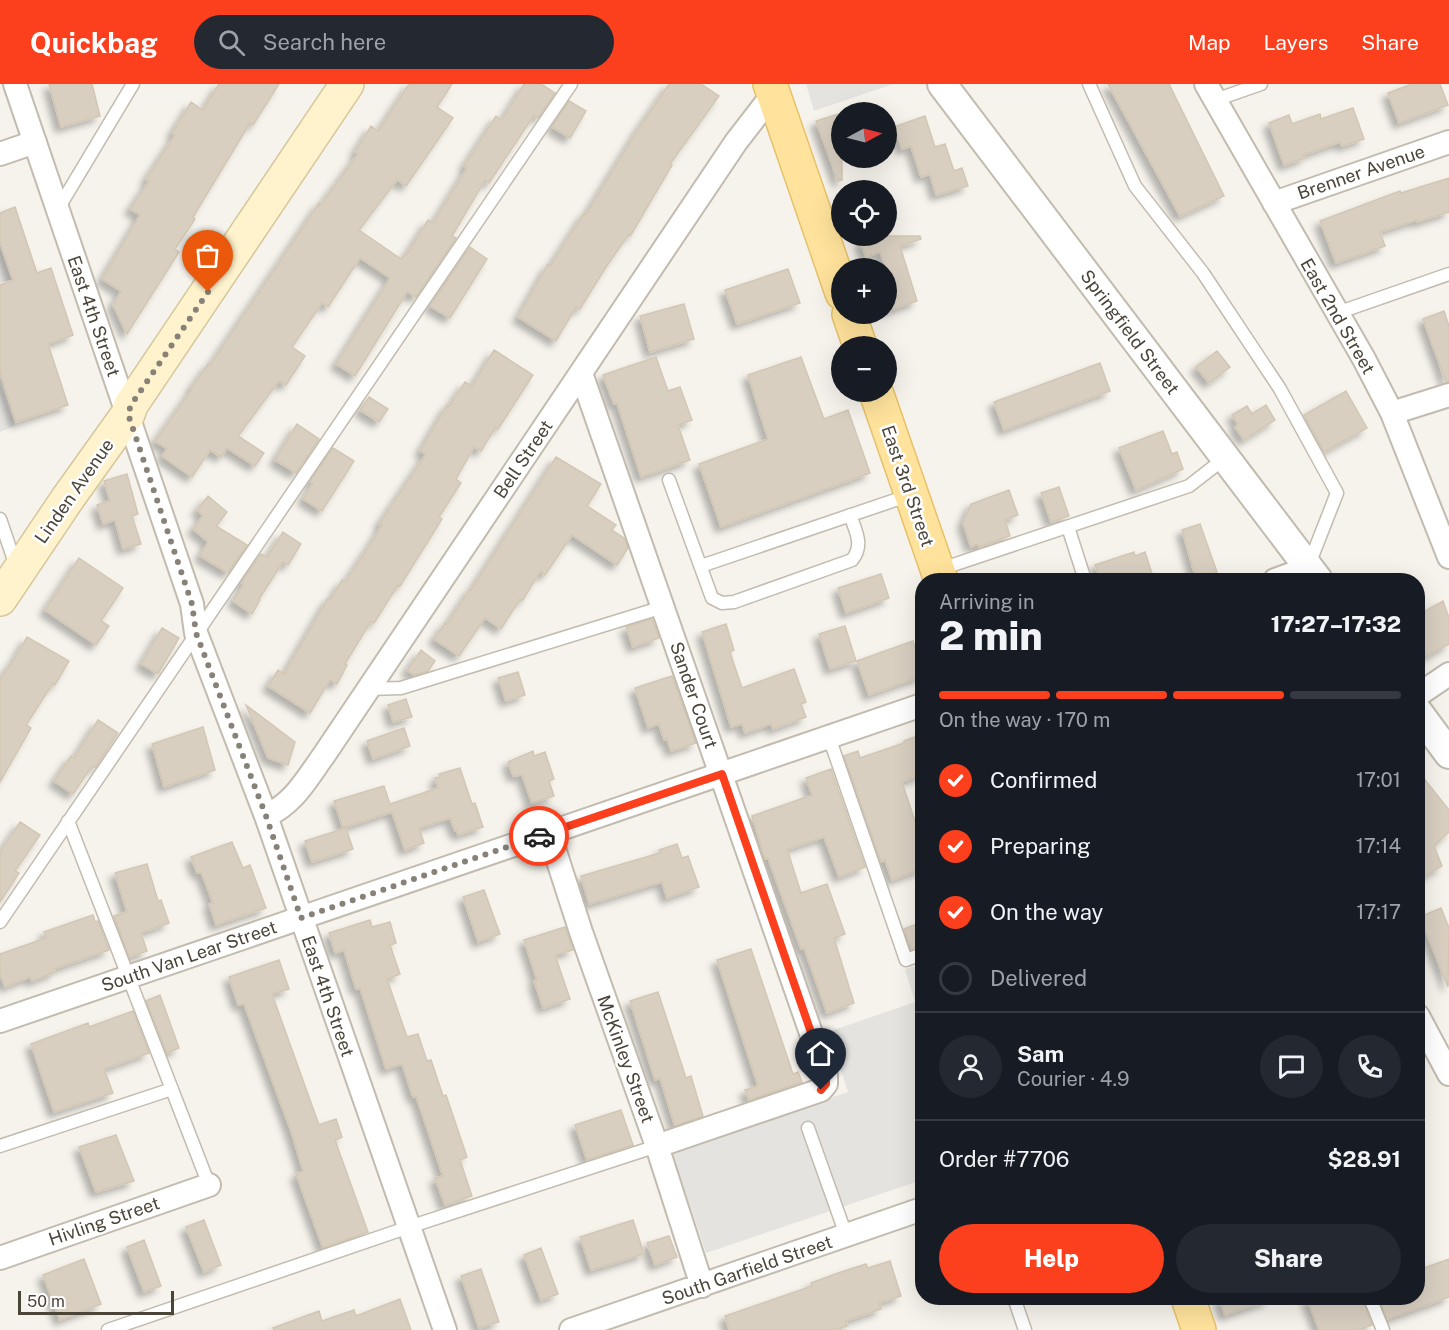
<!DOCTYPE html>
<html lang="en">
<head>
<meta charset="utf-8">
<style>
  :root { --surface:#171b24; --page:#242831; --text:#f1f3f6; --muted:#9ea1a6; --line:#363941; --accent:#fc3f1d }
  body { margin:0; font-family:"Public Sans",sans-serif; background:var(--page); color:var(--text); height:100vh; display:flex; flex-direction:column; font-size:22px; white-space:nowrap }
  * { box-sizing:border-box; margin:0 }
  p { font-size:20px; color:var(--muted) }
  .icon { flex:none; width:33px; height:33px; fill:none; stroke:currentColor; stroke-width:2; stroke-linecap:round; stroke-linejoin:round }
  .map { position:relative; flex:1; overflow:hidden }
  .details { position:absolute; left:915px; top:489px; width:510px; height:732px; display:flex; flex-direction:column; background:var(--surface); border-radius:24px; box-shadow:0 6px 24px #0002 }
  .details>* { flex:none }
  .needle { width:39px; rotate:83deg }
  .fabs { position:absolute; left:831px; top:18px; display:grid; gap:12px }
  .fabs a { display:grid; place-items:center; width:66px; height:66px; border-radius:50%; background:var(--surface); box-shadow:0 6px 24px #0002; font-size:30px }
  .scale { position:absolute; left:18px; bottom:15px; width:156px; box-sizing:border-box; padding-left:6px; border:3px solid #4b4439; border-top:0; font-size:16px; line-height:21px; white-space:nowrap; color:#4b4439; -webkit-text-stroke:4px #fff; paint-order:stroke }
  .pin { position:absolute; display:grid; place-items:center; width:51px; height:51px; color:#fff; margin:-62px -26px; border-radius:50% 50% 50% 0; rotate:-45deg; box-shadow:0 0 6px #0007 }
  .pin .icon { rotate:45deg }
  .courier { position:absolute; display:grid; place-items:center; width:60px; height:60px; margin:-30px; border:4px solid #fc3f1d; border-radius:50%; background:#fff; color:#222; box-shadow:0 2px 8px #0007 }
  .summary em { font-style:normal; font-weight:800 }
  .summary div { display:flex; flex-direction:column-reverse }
  .summary { display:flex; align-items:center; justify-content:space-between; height:102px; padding:0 24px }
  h1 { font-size:39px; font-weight:800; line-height:45px }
  .bar { display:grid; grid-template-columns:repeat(4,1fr); gap:9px 6px; align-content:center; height:72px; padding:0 24px }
  .bar i { height:8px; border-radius:4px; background:var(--line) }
  .bar .on { background:var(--accent) }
  .bar p { grid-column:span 4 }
  .line { display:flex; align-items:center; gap:15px; padding:0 24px; border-top:2px solid var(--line) }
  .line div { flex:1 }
  .round { display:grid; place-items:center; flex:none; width:63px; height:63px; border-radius:32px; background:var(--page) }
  ol { padding:0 24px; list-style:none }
  li { display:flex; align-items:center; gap:18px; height:66px }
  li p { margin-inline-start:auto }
  li .icon { padding:6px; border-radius:50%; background:var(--accent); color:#fff; stroke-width:4 }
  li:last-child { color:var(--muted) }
  li i { width:33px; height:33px; border:3px solid var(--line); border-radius:50% }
  .button { display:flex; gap:12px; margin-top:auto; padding:12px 24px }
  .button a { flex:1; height:69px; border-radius:36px; background:var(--accent); color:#fff; font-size:24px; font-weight:800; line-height:69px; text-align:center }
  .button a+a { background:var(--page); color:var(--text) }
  header { display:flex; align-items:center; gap:36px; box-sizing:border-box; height:84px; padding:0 30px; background:var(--accent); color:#fff }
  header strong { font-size:28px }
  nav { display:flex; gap:33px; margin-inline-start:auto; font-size:21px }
  .search { width:420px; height:54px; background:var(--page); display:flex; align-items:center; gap:15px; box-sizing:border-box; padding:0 21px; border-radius:33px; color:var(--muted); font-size:22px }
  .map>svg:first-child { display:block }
  .parking { fill:#e5e3e0 }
  .building { fill:#d8cfc1; stroke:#d3c7b4; stroke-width:1.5; filter:url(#shadow) }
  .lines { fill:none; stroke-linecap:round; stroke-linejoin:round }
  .service-casing { stroke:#c2bbae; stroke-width:15 }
  .minor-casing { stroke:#c2bbae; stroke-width:26 }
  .tertiary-casing { stroke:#c2bbae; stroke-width:32 }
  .secondary-casing { stroke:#d6c79b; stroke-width:36 }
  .primary-casing { stroke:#e6c16a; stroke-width:36 }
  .service { stroke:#fff; stroke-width:12 }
  .minor { stroke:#fff; stroke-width:22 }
  .tertiary { stroke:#fff; stroke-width:28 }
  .secondary { stroke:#fff3cd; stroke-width:33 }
  .primary { stroke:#ffe39c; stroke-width:33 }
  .done { stroke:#878178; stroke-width:6; stroke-dasharray:0 10.8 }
  .route { stroke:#fc3f1d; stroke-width:8 }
  .labels { text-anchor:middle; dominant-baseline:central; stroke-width:5; stroke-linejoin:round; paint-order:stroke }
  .street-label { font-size:18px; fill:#4b4439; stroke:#fff }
</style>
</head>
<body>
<header>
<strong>Quickbag</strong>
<div class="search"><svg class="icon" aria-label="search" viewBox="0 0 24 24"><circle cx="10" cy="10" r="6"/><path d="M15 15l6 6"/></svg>Search here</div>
<nav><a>Map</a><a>Layers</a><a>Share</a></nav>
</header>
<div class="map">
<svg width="1449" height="1246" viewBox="0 0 1449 1246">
  <defs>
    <filter id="shadow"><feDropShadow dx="-5.5" dy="5.5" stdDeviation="3" flood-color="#0004"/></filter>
  </defs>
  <rect width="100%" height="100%" fill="#f6f3ec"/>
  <path class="parking" d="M806,0H893L814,27Z
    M0,165L11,195L0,199Z
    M0,300L15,342L0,348Z
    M922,880V1096L706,1169L672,1068L848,1008L828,948L915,918L905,885Z"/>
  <path class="building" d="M49,0H92L100,32L61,43Z
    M219,0H279L253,41L250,39L193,133L195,135L175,165L179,168L127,250L113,221L121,207L102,195L140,131L130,125L149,97L146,95L175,51L172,49L191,18L203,26Z
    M409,0H452L437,23L453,34L406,102L397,96L359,146L401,175L405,170L406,171L428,136L433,139L467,84L464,82L496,32L502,36L524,0H541L555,9L538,34L534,31L489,99L485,96L452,152L456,154L416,213L407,208L355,292L336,280L390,194L360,174L328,223L322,219L292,263L305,272L286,301L279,297L238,352L264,369L255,382L227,364L221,373L210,366L192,393L162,372L167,365L155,357L192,305L191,304L208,280L210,281L319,119L321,120L358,70L355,68L371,42L378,47Z
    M669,0H701L719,12L670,80L672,81L631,151L629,150L606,183L580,225L576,223L556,257L518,233L548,180L550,182L584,129L586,130L638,45Z
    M1108,0H1169L1224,112L1180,132Z
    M1412,0H1440L1448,21L1399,39L1388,9Z
    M569,17L586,27L570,54L552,43Z
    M1353,24L1364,55L1342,62L1340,58L1303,71L1305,74L1284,81L1269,39L1289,31L1292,40L1320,30L1321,35Z
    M842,29V96L838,97L816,37Z
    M925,32L935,63L945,60L954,87L962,84L968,102L936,111L930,90L921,93L911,62L902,65L894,43Z
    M1449,94V128L1417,138L1416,136L1380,148L1385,162L1336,179L1320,137L1400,107L1401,109Z
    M15,123L37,189L51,184L73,251L48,260L68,321L16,338L0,289V201L13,196L0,158V129Z
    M874,152H920L921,155L900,162L917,217L887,227L886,184L880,168L866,173L860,157Z
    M470,163L487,175L450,234L430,222Z
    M788,185L800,219L737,240L725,206Z
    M684,220L694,255L650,268L640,232Z
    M1444,227L1449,242V298H1446L1423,235Z
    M494,266L533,291L498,345L495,344L481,367L474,363L456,395L461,399L439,433L442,435L400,502L398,501L374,539L371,537L345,580L347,581L337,600L330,596L310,629L268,602L278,586L284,590L328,514L330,516L342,496L345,498L371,459L382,441L379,440L426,370L420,367L447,321L449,322L465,298L472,302Z
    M1217,267L1230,283L1209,299L1196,283Z
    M656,273L668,307L680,303L692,336L678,341L690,376L641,393L617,319L614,320L603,291Z
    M801,273L824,335L848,326L870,389L721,443L699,380L768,355L748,291Z
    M1100,279L1110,307L1004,346L994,318Z
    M1346,307L1367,344L1324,368L1304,331Z
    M369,313L388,325L379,338L360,326Z
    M1266,321L1275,336L1244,356L1235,343L1238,340L1232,331L1247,322L1252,330Z
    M297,340L319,355L296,389L275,376Z
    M1163,347L1172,370L1177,368L1183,385L1136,406L1119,364Z
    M333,364L354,377L322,427L303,415L313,399L310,397Z
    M556,373L601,400L587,422L616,441L612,446L624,454L628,464L617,481L572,451L545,491L540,488L522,517L520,515L501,545L485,534L459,572L434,555L445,539L447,540L470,505L471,506Z
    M127,390L138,430L132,432L141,460L123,465L115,436L103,440L97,421L110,417L104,397Z
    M1059,403L1069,432L1051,438L1041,409Z
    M1009,406L1018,431L1005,436L1010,452L979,463L978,460L971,463L963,439L971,420Z
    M208,412L227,428L216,442L247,461L228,489L200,472L208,458L193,445L203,432L197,426Z
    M1200,440L1217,488L1196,495L1182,446Z
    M283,448L301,460L288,481L283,478L259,515L260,516L252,530L233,517L244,500L241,498L261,470L267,473Z
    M1134,468L1135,472L1145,468L1154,496H1101L1095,481Z
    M79,474L123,504L101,537L109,542L96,561L45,526Z
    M881,490L889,514L846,529L838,504Z
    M1443,517L1449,534V560L1427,572L1418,554V531Z
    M652,535L659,554L633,563L626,543Z
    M726,540L734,566L730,568L742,604L794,585L806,618L801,620L806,633L773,645L771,640L745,649L742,640L731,643L702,548Z
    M845,542L856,577L830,585L819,550Z
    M162,544L179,554L158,590L141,580Z
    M27,553L69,577L55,601L53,599L26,641L31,644L0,698V595L10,580L11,581Z
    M913,557L922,585V592L869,611L857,577Z
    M421,566L435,577L428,587L414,591L407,586Z
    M518,588L525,611L506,617L498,594Z
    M672,592L696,659L671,667L667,655L664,656L659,640L648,644L635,604Z
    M406,615L412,633L393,638L388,621Z
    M246,621L295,658L288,681L268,674Z
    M98,636L118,649L95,684L92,682L73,710L54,697L71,672L74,674Z
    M203,643L215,686L164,703L152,660Z
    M404,644L410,662L373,675L367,657Z
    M922,650V691L902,698L922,758V785L892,796L885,776L881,778L844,672L858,667L860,674L904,659V657Z
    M533,667L534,672L545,668L554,695L549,697L554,712L532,719L522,691L513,692L508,678Z
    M460,684L472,720L475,719L483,743L458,751L457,746L455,747L450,734L419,744L424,759L405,766L392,728L343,744L334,717L384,702L390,720L438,704L435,694L440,693L439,690Z
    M831,685L865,783L839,793L824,753L788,765V768L801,809L827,800L845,850L834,854L854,919L827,929L804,864L801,865L768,774L765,775L752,732L812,711L806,694Z
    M1418,687L1449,726V748L1434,762L1442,782L1418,796Z
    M20,738L40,751L15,787L19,789L0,818V768Z
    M346,744L353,765L312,778L305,757Z
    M232,758L243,784L250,781L266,824L216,841L209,820L213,819L201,788L197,789L191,773Z
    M677,760L682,774L688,772L699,803L667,814L662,798L589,820L581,792L660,769L659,766Z
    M147,780L158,817L161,816L169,839L141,849L147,867L129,873L114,832L127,828L115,789Z
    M484,806L500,850L478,858L463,813Z
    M1441,824L1449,844L1448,903L1420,833Z
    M93,831L95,838L98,837L109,866L54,885L55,888L32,897L30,893L5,903L0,890V870L46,854L44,848Z
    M370,836L372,843L390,838L396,859L390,861L400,890L387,895L407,953L418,950L427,977L431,976L443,1012L446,1011L467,1073L460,1076L472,1112L445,1121L435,1094L443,1092L416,1012L413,1013L402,980L386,985L360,904L356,905L344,866L335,869L329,849Z
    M922,838V862L912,865L904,845Z
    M565,843L573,866L555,871L570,915L543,924L534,897L537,896L524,856Z
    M751,865L793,990L798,988L802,998L749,1016L745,1006L758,1002L717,876Z
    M279,876L289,905L272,910L319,1041L336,1035L342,1053L335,1056L368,1148L323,1164L296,1090L303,1087L292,1050L244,920L238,921L229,893Z
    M658,908L686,994L691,992L703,1032L675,1042L660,994L655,996L630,917Z
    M160,911L179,964L167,969L146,917Z
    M133,927L149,969L104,985L113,1009L54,1028L31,960L88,939L89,943Z
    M621,1026L633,1061L587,1076L575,1041Z
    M116,1051L134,1097L96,1108L79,1063Z
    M204,1136L221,1181L204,1188L186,1143Z
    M633,1136L644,1170L591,1186L580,1153Z
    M669,1152L677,1173L655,1181L647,1159Z
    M144,1156L161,1202L144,1208L127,1163Z
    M541,1164L558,1210L541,1216L524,1171Z
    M84,1175L101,1220L60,1236L43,1191Z
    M1449,1175V1213L1387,1235L1379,1214H1418V1186Z
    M890,1177L901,1212L879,1219L881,1225L846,1237L847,1242L835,1246H729L725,1232L812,1202L811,1199L838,1189L866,1180L868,1184Z
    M481,1185L499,1238L479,1244L461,1192Z
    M1219,1214H1269V1216L1225,1231Z
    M1307,1214H1362L1372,1241L1358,1246H1319Z
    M400,1215L411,1246H274L273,1244L319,1227L322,1237L354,1226L356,1232Z"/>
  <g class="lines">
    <g class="service-casing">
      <path id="service" d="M1089,0L1135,102L1203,189L1280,305L1337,409L1308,483
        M1215,16L1261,0
        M58,125L133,0
        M1337,229L1449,190
        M669,396L712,514L722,519L734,518L852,476C864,461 856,448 850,431
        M0,435L16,482
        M1068,443L1085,496
        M701,482L910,411
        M938,486L1189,402L1225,374
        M368,605L401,604L663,523
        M829,653L906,876L922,870
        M68,737L209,1101
        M0,838L571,0
        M808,1044L846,1151
        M0,1062L172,1005
        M1014,1214L1025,1246
        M1370,1214L1383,1246
        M108,1246L409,1143L657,1062"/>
    </g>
    <g class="minor-casing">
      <path id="minor" d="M15,0L192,520L196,549L266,732L445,1246
        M1206,0L1364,275L1392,329L1449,473
        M0,70L35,58
        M1274,119L1449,58
        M581,289L826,992V1000L821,1006L657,1062
        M1392,329L1449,311
        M1275,496L1308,484
        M1418,611L1449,590
        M266,732C294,719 306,696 324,671L736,58L773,10
        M549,749L581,848L657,1062L702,1202
        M1418,932L1449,990
        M0,937L922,621
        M0,1174L209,1101
        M571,1246L922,1125"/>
    </g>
    <g class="tertiary-casing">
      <path id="tertiary" d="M942,0L1318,496
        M1418,628L1449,670"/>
    </g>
    <g class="secondary-casing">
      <path id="secondary" d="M0,515L68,414L128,330L131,321L347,0"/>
    </g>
    <g class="primary-casing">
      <path id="primary" d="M770,0L842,209
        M849,230L860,262
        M876,308L941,496
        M1188,1214L1199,1246"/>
    </g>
    <use href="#service" class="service"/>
    <use href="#minor" class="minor"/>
    <use href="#tertiary" class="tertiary"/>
    <use href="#secondary" class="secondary"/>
    <use href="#primary" class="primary"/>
  </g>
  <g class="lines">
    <path class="done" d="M208,208L131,321L128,330L192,520L196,549L266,732L301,834L539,752"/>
    <path class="route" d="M539,752L722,690L826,992V1000L821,1006"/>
  </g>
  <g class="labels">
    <g class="street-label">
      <text transform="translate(1361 88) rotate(-19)">Brenner Avenue</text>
      <text transform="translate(94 232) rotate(71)">East 4th Street</text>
      <text transform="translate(1338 232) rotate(60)">East 2nd Street</text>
      <text transform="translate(1130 248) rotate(53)">Springfield Street</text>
      <text transform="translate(523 375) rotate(-56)">Bell Street</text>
      <text transform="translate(908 402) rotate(71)">East 3rd Street</text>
      <text transform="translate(74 407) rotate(-55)">Linden Avenue</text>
      <text transform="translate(694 611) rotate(71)">Sander Court</text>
      <text transform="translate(189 872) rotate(-19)">South Van Lear Street</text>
      <text transform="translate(328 912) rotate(71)">East 4th Street</text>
      <text transform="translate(626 975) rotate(70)">McKinley Street</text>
      <text transform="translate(104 1137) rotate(-19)">Hivling Street</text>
      <text transform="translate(747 1186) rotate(-19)">South Garfield Street</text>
    </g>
  </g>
</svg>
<div class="fabs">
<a><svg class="needle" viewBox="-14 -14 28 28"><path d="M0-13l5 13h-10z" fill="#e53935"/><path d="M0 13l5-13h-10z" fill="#9ea1a6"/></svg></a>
<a><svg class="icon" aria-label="locate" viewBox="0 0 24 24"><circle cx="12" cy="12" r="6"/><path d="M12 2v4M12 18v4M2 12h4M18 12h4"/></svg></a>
<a>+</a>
<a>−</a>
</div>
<div class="scale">50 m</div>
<div class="pin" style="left:208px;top:208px;background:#ea580c"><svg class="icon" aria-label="bag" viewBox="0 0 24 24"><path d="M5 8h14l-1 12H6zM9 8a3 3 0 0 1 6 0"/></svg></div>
<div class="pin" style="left:821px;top:1006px;background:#1f2937"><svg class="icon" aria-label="home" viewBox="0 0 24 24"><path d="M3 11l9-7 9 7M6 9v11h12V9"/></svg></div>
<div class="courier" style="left:539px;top:752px"><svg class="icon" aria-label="car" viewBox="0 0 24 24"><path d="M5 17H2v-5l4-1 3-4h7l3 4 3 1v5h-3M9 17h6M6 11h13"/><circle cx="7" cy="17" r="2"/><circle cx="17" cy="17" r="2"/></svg></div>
<section class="details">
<div class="summary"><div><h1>2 min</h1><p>Arriving in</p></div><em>17:27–17:32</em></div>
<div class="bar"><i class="on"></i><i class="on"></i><i class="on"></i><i></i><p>On the way · 170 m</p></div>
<ol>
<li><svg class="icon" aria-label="check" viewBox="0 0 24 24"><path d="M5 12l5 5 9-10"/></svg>Confirmed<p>17:01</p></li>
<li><svg class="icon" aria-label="check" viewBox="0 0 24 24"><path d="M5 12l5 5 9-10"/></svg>Preparing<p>17:14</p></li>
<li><svg class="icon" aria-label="check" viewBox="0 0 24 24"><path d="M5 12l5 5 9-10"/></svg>On the way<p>17:17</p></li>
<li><i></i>Delivered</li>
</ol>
<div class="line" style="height:108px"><a class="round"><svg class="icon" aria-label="person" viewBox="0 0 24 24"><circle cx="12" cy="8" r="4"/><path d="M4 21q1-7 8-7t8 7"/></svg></a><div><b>Sam</b><p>Courier · 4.9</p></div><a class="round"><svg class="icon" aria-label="chat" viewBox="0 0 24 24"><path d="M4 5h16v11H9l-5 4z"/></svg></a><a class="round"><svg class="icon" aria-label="phone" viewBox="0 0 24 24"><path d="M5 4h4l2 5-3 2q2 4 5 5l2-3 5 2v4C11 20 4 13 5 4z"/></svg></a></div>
<div class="line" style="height:78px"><div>Order #7706</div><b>$28.91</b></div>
<div class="button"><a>Help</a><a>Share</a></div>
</section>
</div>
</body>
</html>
